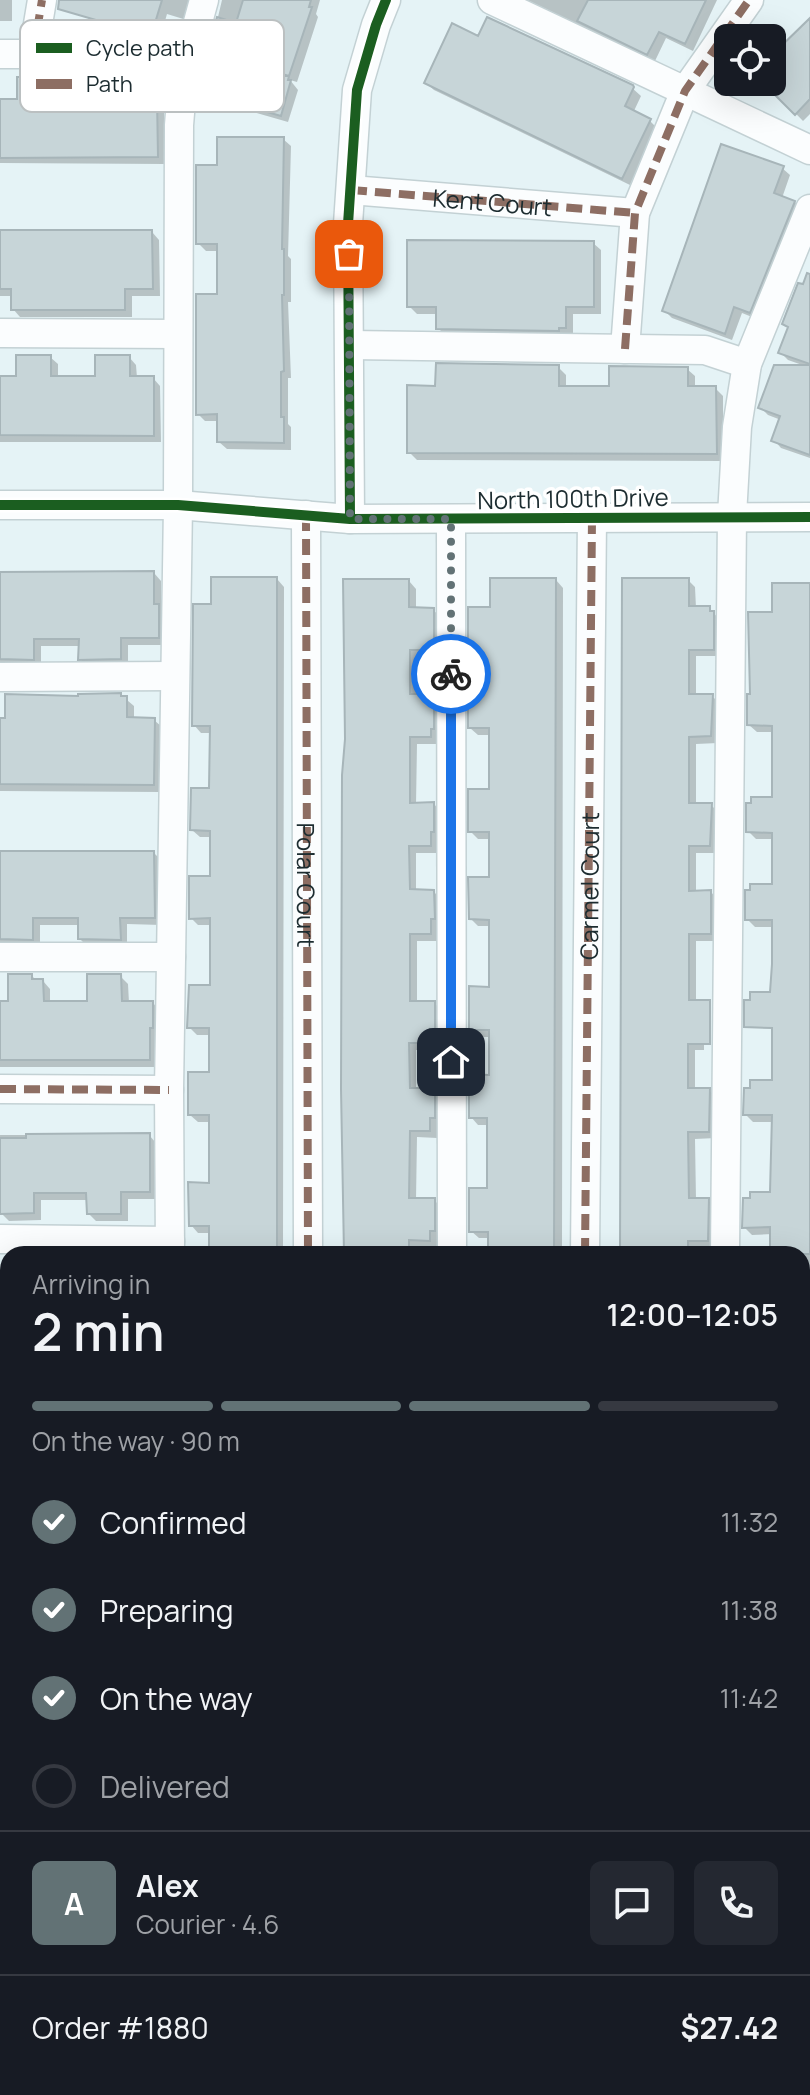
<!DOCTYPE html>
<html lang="en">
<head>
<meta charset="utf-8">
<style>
  :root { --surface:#171b24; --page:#242831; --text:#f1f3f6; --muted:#9ea1a6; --line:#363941; --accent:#627275 }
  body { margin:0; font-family:Manrope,sans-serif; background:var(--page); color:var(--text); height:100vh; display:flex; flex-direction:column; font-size:30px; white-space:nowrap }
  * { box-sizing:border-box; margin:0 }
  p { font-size:26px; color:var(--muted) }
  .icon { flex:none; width:44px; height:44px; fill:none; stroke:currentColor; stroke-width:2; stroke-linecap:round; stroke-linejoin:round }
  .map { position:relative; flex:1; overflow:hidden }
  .side { position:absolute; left:0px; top:1246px; width:810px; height:850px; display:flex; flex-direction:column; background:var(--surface); border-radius:24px 24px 0 0; box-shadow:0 8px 32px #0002 }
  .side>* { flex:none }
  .buttons { position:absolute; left:714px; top:24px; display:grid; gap:16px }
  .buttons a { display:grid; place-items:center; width:72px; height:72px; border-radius:12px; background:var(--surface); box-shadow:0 8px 32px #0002; font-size:40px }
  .pin { position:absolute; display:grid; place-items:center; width:68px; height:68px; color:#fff; margin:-34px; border-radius:16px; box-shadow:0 4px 12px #0006 }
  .courier { position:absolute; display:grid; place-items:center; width:80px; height:80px; margin:-40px; border:6px solid #1a73e8; border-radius:50%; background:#fff; color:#222; box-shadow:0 2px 10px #0007 }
  .headline em { font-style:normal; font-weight:600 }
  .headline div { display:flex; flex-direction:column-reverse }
  .headline { display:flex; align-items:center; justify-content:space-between; height:136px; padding:0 32px }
  h1 { font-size:52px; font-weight:600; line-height:60px }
  .bar { display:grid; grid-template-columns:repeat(4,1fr); gap:12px 8px; align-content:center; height:96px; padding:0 32px }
  .bar i { height:10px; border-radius:6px; background:var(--line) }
  .bar .selected { background:var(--accent) }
  .bar p { grid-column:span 4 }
  .line { display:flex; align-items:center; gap:20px; padding:0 32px; border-top:2px solid var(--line) }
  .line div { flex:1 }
  .round { display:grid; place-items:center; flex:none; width:84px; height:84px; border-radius:12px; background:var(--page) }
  ol { padding:0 32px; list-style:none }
  li { display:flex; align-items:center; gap:24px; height:88px }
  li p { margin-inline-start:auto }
  li .icon { padding:8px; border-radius:50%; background:var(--accent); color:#fff; stroke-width:4 }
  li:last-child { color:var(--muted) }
  li i { width:44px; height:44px; border:4px solid var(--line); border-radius:50% }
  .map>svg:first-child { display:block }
  .shadow { fill:#0003 }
  .building { fill:#c7d5d8; stroke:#a7b5b9; stroke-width:2 }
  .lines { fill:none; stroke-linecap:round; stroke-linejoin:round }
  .minor-casing { stroke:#c3d1d4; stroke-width:31 }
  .path { stroke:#cbd1d1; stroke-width:5; stroke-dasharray:8 4; stroke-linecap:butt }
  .minor { stroke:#fbfdfe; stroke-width:28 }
  .quiet { stroke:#8d6e63; stroke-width:8; stroke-dasharray:16 8; stroke-linecap:butt }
  .cycleway-casing { stroke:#fff; stroke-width:15 }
  .cycleway { stroke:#1b5e20; stroke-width:10 }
  .done { stroke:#627275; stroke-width:8; stroke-dasharray:0 14.4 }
  .route { stroke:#1a73e8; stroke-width:10 }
  .labels { text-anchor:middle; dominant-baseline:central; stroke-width:7; stroke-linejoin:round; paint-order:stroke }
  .street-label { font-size:24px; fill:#1c2c30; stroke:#fff }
  .key { fill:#fff; stroke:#bbc0c1; stroke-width:2 }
  .key-label { font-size:22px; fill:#1c2c30 }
</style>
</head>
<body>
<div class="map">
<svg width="810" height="2095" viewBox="0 0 810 2095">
  <rect width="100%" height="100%" fill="#e5f3f6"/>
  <path class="shadow" d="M0,0H12V21H0Z
    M94,0H197L190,21L167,14L159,42L97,24L89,16Z
    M222,0H320L316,14L318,17L297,82L290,80L298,90L288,122L225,104L217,96L280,77L217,59L210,51Z
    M527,0H717L693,51L666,38L655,61Z
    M810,19V114L803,121L765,82H772V56Z
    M479,38L631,87L641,96L633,113L650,121L657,128L630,185L434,90L426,83Z
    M129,79L137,87V100H157L164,107L165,164L0,163V100L19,101Z
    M283,139L291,146L288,256L291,259V302H288L291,378H288V424L291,427V450L227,449L219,442V421H205L198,414L219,296V251H206L198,243L219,167Z
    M782,168L790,175L782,198L795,202L802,210L757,319L742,313L732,340L672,318L665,311Z
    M0,232H152L159,240L160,296H132V317H20L13,309V296H0Z
    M593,243L601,250V314H573V335L446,336L438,328V314H417L409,306Z
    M810,289V458L781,448L774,440L781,420L768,415L760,407L808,367L788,360L780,352L789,329L784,324Z
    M50,357L58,364V378H97L129,357L136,365L137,378H153L160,386L161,442H0V378H18Z
    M558,367L566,375V388H611L687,369L695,376V388H715L723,396V461L417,460L409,452L437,388Z
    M0,573H154L161,581V609L166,614V645H128V666H88L80,659V646H41V667L0,666Z
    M277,579L284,587L283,1254H211V1233H198L191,1225L211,1185V1122H198L190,1115L211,1074V1035H197L189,1027L212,987V925H198L191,918L212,877V837H200L192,830L211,790L212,733H201L194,725L213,606Z
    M556,580L563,588L562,1254H490V1238H479L471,1231L489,1190V1125H478L471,1117L491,1077V1037H478L471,1029L491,989V926H478L471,919L491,879V839H478L470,831L491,791V735H478L470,728L492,609Z
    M688,580L695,587L696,608H709L721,621V656H696V696H712L720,704L718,743L696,744V805H711L719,813L717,853H696V893L711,892L718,900V941H696V1002L704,1010V1050H695V1090H709L716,1098V1138L695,1139L696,1200H708L715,1208L716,1254H622Z
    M409,581L416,589V609L433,610L441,617V657H417V696H433L441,704L438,744H417L416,805L434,804L441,812L438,853H416V891L434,892L441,899L438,941H417V1003H434L442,1010V1036H437V1050H416V1090H434L442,1098V1125H437V1138L417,1137L416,1200H434L442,1208V1238H437V1254H344V775Z
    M810,585V996L774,927H755L747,919L774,886V839H756L748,831L774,799V732H757L749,725L752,696L774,614Z
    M121,695L134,706V719L154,720L162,727L161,792L0,791V720L80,698Z
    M0,852L154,853L161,860V925L127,924V947L87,946L80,939V925H40V947L0,946Z
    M32,976L37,981H43L50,989V1003H89L120,976L128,984L129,1003H153L160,1011L157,1067H0V1003H10Z
    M810,1033V1351H802V1254H772V1234L752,1235L744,1227L772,1194L774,1122H753L745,1114L774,1082Z
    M0,1135H149L156,1143L157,1199H128V1221H96L89,1214L88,1200H41V1220L9,1221L1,1213Z
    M0,1283H8V1346H0Z
    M802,1474H810V2095H740L741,2088H802Z
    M0,1477H8V1569L1,1562Z
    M8,1600V1695H0V1623H6V1601Z
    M0,1765H8V1860L0,1852Z
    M8,1889V1984H0V1912H5V1890Z
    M0,2054H8V2088H157V2095H0Z
    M209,2088H283V2095H209Z
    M342,2088H437V2095H342Z
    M489,2088H561V2095H489Z
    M621,2088H714L713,2095H621Z"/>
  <path class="building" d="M59,0H162L151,36L58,9Z
    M243,0H311L309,7H312L289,76L207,52L217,17L236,23Z
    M588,0H706L685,44L659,32L647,55L577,21Z
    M487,17L633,85L634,87L625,106L651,119L622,179L424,83L452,23L478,36Z
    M810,18V99L795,115L772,92V55Z
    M221,76H289L288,80H291L281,116L215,97Z
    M17,77H130V98H157L158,157L0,158V99H17Z
    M217,137H284L282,249H284V295H282L284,371L281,372V417H284V443L217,442V414L196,415V294H217V244H196V165H217Z
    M721,144L784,166L774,193L795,201L750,313L734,307L725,334L662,311Z
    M0,230H152L153,289H125V310H11V289H0Z
    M407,240L594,241V307H566V328H559V331L436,329V307H407Z
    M807,273L810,274V364L778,353L788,327L782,324L798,283L803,284Z
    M16,355H51V376H95V355H130V376H154V436L0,435V376H16Z
    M436,363L559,365V386H609V366L688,367V386H716L717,454L407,453V385L435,386Z
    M774,365H810V455L771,441L780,416L758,408Z
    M154,571V604H159V638H121V659L78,660L79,639H34V660L0,659V572Z
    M211,577H277V1254H209V1226H189L188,1182L209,1183V1115H188V1072H209V1028H187L189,985H210V918L189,919V876H210V831L190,830L191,788H209L210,726H192L193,604H211Z
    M490,578H556L554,1254H488V1232H469V1188H487V1118H469V1074L489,1075V1030H469V986L489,987V920L469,919L468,877H489V832H468V789H489V728H468V607H490Z
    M622,578H689V606H710V611H714V650H689V694H713L711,736L689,737V803H712L710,846H689V891L711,890V934H689V1000H710V1044H688V1088H710L709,1132H688L689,1198H709L708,1241H688V1254H620Z
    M343,579H409V607L434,608V650H410V694H434V729H431V737H410V803L434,802V832H431V846H409L410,889L434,890L435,919H431V934H410V1001H435V1030L430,1029V1043H409L410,1088H435V1118H430V1131H410L409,1198H435V1231H430V1241L409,1240V1254H344L341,1089L342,775L345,739Z
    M772,583H810V1254H770V1227L742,1228L743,1198H750V1192H770L772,1115H743L744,1088H750V1080H772V1028L744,1027V1000H750V992H770L772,964V920H745V890H750V884H772V833L746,832V803H751V797H772V726L747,725V694H750L748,612H772Z
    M121,693V696H127V717L155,718L154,785L0,784V718H5V694L78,696V694Z
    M0,851H154L155,918H120L121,940L78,939V918H33V940L0,939Z
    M8,974H32V979H43L44,1001H87V974H121L122,1001H153V1028H150V1060H0V1001H8Z
    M150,1133V1192H121V1214H87L86,1193H34V1213L0,1214V1138H26V1134Z"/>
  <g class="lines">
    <g class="minor-casing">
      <g id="minor">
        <path d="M492,0L810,150"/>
        <path d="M0,54H188"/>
        <path d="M33,54L42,0"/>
        <path id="s1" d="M351,190L635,213"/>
        <path d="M0,333L178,334"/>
        <path d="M351,345L705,350L747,364"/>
        <path d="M625,349L635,213L685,91L749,0"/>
        <path d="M0,505H178L350,519L810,517"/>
        <path d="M306,515L308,1254"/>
        <path d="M350,519L348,224L357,90L376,25L386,0"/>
        <path d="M451,519L452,1254"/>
        <path d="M0,677L174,676"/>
        <path d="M0,957H171"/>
        <path d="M0,1089L169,1090"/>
        <path d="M0,1239L170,1241"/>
        <path d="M170,1254L169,1090L178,505L179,125L183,77L204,0"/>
        <path id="s2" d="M585,1254L592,518"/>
        <path d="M725,1254L732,516L737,427L747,364L810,209"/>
        <path d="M0,1408H8"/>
        <path d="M802,1414H810"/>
        <path d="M0,1582H8"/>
        <path d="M0,1871H8"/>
        <path d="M167,2088V2095"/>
        <path d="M447,2095V2088"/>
        <path d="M722,2095V2088"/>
      </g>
    </g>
    <path class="path" d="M0,1721H8
      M0,2010H8
      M586,2088V2095
      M306,2095V2088"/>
    <use href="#minor" class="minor"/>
    <g class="quiet">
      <path d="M33,54L42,0"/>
      <path d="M351,190L635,213"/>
      <path d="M625,349L635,213L685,91L749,0"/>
      <path id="s3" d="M306,515L308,1254"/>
      <path d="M0,1089L169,1090"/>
      <path d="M585,1254L592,518"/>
    </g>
    <g class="cycleway-casing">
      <path id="cycleway" d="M0,505H178L350,519L810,517
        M350,519L348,224L357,90L376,25L386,0"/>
    </g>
    <use href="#cycleway" class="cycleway"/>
  </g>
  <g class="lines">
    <path class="done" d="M349,254L350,519H451V674"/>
    <path class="route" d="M451,674V1062"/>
  </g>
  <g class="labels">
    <g class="street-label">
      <text stroke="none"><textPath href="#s1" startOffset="142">Kent Court</textPath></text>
      <text transform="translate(573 498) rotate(-1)">North 100th Drive</text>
      <text stroke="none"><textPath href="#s3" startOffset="370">Polar Court</textPath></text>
      <text stroke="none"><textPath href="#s2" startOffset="368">Carmel Court</textPath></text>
    </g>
  </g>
  <rect x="20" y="20" width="264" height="92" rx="12" class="key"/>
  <rect x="36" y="43" width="36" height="10" fill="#1b5e20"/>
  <rect x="36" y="79" width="36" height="10" fill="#8d6e63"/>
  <g class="key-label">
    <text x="86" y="56">Cycle path</text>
    <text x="86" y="92">Path</text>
  </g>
</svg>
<div class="buttons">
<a><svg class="icon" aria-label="locate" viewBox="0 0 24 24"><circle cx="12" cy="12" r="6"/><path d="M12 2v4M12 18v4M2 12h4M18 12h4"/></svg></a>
</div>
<div class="pin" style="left:349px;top:254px;background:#ea580c"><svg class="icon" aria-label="bag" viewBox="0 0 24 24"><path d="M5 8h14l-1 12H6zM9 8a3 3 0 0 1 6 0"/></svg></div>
<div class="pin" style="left:451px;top:1062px;background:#1f2937"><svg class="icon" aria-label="home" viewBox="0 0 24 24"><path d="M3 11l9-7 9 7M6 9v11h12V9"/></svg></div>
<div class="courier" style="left:451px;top:674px"><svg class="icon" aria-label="bike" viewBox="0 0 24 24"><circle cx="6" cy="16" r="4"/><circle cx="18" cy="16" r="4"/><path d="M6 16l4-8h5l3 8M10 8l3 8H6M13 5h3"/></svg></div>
<section class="side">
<div class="headline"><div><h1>2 min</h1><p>Arriving in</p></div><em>12:00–12:05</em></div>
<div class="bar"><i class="selected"></i><i class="selected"></i><i class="selected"></i><i></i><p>On the way · 90 m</p></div>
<ol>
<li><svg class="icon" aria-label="check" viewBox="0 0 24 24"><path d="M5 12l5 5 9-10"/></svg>Confirmed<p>11:32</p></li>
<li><svg class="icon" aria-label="check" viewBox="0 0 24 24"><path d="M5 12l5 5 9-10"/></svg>Preparing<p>11:38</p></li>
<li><svg class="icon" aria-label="check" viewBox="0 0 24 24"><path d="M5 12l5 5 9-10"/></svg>On the way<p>11:42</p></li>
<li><i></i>Delivered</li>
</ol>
<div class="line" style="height:144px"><b class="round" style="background:var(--accent);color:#fff">A</b><div><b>Alex</b><p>Courier · 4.6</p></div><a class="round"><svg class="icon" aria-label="chat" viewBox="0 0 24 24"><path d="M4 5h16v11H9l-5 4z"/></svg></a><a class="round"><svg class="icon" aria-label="phone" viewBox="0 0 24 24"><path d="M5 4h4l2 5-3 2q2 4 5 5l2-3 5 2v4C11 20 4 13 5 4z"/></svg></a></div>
<div class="line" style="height:104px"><div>Order #1880</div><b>$27.42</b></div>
</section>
</div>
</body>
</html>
